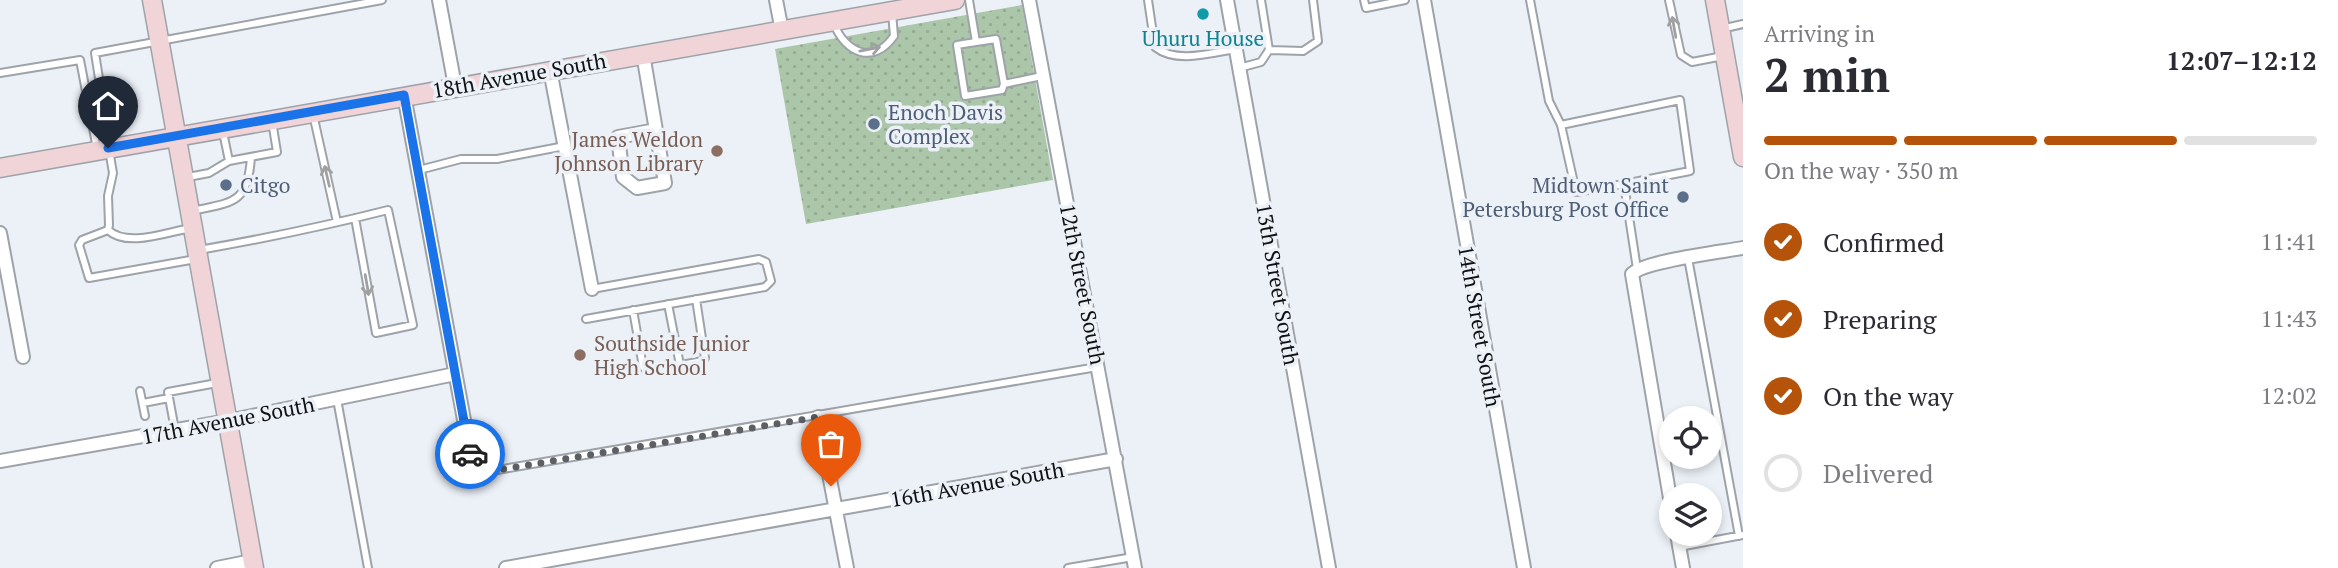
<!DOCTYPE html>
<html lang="en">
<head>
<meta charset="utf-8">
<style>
  :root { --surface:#fff; --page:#f2f2f3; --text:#2b2b33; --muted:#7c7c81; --line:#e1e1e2; --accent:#b45309 }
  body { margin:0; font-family:"PT Serif",serif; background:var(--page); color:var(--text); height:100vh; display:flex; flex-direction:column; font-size:26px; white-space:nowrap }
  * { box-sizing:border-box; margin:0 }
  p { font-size:23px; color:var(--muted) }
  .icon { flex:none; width:38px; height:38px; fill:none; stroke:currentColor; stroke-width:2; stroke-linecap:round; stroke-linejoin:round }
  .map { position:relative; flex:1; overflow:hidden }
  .panel { display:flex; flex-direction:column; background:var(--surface); width:595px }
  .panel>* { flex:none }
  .fabs { position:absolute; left:1659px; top:406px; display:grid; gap:14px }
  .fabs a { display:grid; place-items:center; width:63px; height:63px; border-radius:50%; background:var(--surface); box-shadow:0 4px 10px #0003; font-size:35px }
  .pin { position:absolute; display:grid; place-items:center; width:60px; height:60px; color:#fff; margin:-72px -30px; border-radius:50% 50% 50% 0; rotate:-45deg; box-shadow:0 0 7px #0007 }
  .pin .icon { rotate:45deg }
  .courier { position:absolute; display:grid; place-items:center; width:70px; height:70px; margin:-35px; border:5px solid #1a73e8; border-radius:50%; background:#fff; color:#222; box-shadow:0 2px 9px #0007 }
  .summary em { font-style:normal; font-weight:700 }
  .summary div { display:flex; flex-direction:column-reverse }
  .summary { display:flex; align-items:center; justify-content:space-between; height:119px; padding:0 21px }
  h1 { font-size:46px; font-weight:700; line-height:52px }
  .bar { display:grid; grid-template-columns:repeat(4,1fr); gap:10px 7px; align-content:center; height:84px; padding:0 21px }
  .bar i { height:9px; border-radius:5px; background:var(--line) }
  .bar .selected { background:var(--accent) }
  .bar p { grid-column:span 4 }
  ol { padding:0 21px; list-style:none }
  li { display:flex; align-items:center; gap:21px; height:77px }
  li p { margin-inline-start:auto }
  li .icon { padding:7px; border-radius:50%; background:var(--accent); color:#fff; stroke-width:4 }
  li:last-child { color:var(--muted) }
  li i { width:38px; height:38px; border:4px solid var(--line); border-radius:50% }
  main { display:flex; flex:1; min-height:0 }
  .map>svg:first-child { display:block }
  .park { fill:url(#park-dots) }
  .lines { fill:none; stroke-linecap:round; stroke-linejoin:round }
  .lane-casing { stroke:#9ea3a9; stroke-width:10 }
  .street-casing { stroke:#9ea3a9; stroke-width:16 }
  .secondary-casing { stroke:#9ea3a9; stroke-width:21 }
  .lane { stroke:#fff; stroke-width:6 }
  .street { stroke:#fff; stroke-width:12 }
  .secondary { stroke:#f0d4d8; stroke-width:18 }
  .oneway { stroke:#9fa0a1 }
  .done { stroke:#5c5f63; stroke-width:7; stroke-dasharray:0 12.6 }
  .route { stroke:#1a73e8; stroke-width:9 }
  .culture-dot { fill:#0f9aa8; stroke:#ecf1f8; stroke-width:2.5 }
  .service-dot { fill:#5c6f8a; stroke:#ecf1f8; stroke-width:2.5 }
  .education-dot { fill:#8d6e63; stroke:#ecf1f8; stroke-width:2.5 }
  .labels { text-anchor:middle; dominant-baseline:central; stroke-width:7; stroke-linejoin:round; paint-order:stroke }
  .culture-label { font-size:21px; fill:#0d838f; stroke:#ecf1f8 }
  .street-label { font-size:21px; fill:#0f1113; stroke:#ecf1f8 }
  .service-label { font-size:21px; fill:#4e5e75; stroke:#ecf1f8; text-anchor:start }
  .education-label { font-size:21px; fill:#785e54; stroke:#ecf1f8; text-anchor:end }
</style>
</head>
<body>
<main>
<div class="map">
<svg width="1743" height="568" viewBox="0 0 1743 568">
  <defs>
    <pattern id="park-dots" width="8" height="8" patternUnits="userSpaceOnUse" patternTransform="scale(1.75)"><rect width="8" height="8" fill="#acc6a9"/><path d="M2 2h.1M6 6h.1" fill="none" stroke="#93a991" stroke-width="1.8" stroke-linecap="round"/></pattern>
  </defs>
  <rect width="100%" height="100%" fill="#ecf1f8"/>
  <path class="park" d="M1022,5L1053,180L806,224L775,49Z"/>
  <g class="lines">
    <g class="lane-casing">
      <path id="lane" d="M969,0L976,42L996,39L1004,84L1042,76
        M1148,0L1155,47C1176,64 1211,53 1236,49
        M1364,0L1366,8L1405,0
        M1530,0L1549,101L1561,125
        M1669,0L1681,55L1692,62L1723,56
        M834,24C845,52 873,66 894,36L892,13
        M1721,29L1743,24
        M976,42L957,45L965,96L1002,90L1004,84
        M1269,50L1303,51L1318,41L1313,0
        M1239,68L1261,62L1269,50L1261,0
        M0,73L80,60L97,149
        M86,94L101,91L95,53L382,0
        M313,114L337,222
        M223,132L229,161
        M109,150L113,173L108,196L109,225L108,230L82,240L79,245L89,278L196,259
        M419,170L461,159H497L565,146
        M188,177L209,173L229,161L277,152L272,121
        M1624,184L1576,192L1561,125L1680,100L1690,171L1624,184L1637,269
        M192,211C233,202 248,204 251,157
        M108,230C127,248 167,232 191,228
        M199,250C262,239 325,226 388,210L413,325L376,333L355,218
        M1688,258L1739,536
        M668,304L680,365
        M633,310L643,367L647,371L703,361L705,358L696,299
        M586,319L765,287L771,281L766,262L759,259L592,289
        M140,391L145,416
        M337,399L368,568
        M143,403L169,398
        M175,430L168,392L217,383
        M474,474L1097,367
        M1679,547L1743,535
        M1068,568L1133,557"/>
    </g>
    <g class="street-casing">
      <path id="street" d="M439,0L455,86
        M776,0L782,31
        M1029,0L1135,568
        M1227,0L1329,568
        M1424,0L1524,568
        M643,54L665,183L637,188L623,177L618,137L656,130
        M550,70L592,289
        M404,95L474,474
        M0,233L23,357
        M818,417L847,568
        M0,461L228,421L455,374
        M1671,504L1632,274C1644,261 1721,252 1743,248
        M1677,534L1683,568
        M217,568L252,561
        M506,568L1116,459"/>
    </g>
    <g class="secondary-casing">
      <path id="secondary" d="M152,0L254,568
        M1715,0L1743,157
        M0,168L955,0"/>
    </g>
    <use href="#lane" class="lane"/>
    <use href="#street" class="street"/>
    <use href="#secondary" class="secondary"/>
  </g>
  <defs><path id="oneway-shaft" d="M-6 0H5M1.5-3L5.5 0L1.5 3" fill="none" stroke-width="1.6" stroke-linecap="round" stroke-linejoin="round" transform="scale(1.75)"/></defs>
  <g class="oneway">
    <use href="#oneway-shaft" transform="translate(1674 27) rotate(-100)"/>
    <use href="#oneway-shaft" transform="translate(870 49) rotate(-11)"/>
    <use href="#oneway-shaft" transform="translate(327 176) rotate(-103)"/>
    <use href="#oneway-shaft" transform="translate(367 285) rotate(80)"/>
  </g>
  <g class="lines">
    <path class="done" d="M470,454L474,474L818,417L831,486"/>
    <path class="route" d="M108,148L404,95L470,454"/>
  </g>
  <circle class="culture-dot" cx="1203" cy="14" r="7"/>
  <g class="service-dot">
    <circle cx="874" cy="124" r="7"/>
    <circle cx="226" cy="185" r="7"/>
    <circle cx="1683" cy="197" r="7"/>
  </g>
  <g class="education-dot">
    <circle cx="717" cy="151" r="7"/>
    <circle cx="580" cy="355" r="7"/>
  </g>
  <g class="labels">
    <g class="culture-label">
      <text x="1203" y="38">Uhuru House</text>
    </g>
    <g class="street-label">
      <text transform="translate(519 75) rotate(-10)">18th Avenue South</text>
      <text transform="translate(1083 284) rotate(79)">12th Street South</text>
      <text transform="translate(1278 284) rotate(80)">13th Street South</text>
      <text transform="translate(1480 326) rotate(80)">14th Street South</text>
      <text transform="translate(228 420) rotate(-11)">17th Avenue South</text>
      <text transform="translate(977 484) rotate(-10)">16th Avenue South</text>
    </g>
    <g class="service-label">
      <text x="888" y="112">Enoch Davis<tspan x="888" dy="24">Complex</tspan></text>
      <text x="240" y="185">Citgo</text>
      <text x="1669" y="185" text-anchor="end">Midtown Saint<tspan x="1669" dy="24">Petersburg Post Office</tspan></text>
    </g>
    <g class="education-label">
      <text x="703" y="139">James Weldon<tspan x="703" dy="24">Johnson Library</tspan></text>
      <text x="594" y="343" text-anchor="start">Southside Junior<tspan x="594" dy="24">High School</tspan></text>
    </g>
  </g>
</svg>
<div class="fabs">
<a><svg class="icon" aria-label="locate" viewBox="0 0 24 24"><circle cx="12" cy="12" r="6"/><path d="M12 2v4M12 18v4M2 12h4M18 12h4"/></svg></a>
<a><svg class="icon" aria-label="layers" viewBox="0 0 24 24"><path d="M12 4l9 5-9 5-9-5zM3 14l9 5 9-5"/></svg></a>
</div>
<div class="pin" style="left:831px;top:486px;background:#ea580c"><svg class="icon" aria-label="bag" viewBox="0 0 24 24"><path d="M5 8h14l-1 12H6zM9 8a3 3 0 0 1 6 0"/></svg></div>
<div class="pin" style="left:108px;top:148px;background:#1f2937"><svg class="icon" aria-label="home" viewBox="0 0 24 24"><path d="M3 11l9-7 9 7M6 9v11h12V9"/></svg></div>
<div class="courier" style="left:470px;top:454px"><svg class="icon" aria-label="car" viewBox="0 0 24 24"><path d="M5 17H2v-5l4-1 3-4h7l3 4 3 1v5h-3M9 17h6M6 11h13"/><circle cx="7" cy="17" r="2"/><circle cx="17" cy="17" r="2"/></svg></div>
</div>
<section class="panel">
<div class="summary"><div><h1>2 min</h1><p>Arriving in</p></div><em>12:07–12:12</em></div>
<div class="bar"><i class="selected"></i><i class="selected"></i><i class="selected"></i><i></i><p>On the way · 350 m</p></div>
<ol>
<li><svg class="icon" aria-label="check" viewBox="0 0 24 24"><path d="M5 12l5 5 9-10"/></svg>Confirmed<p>11:41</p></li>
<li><svg class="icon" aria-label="check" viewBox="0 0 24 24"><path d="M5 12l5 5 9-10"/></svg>Preparing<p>11:43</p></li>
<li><svg class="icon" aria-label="check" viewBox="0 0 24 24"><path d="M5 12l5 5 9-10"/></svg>On the way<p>12:02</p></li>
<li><i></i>Delivered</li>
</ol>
</section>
</main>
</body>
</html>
